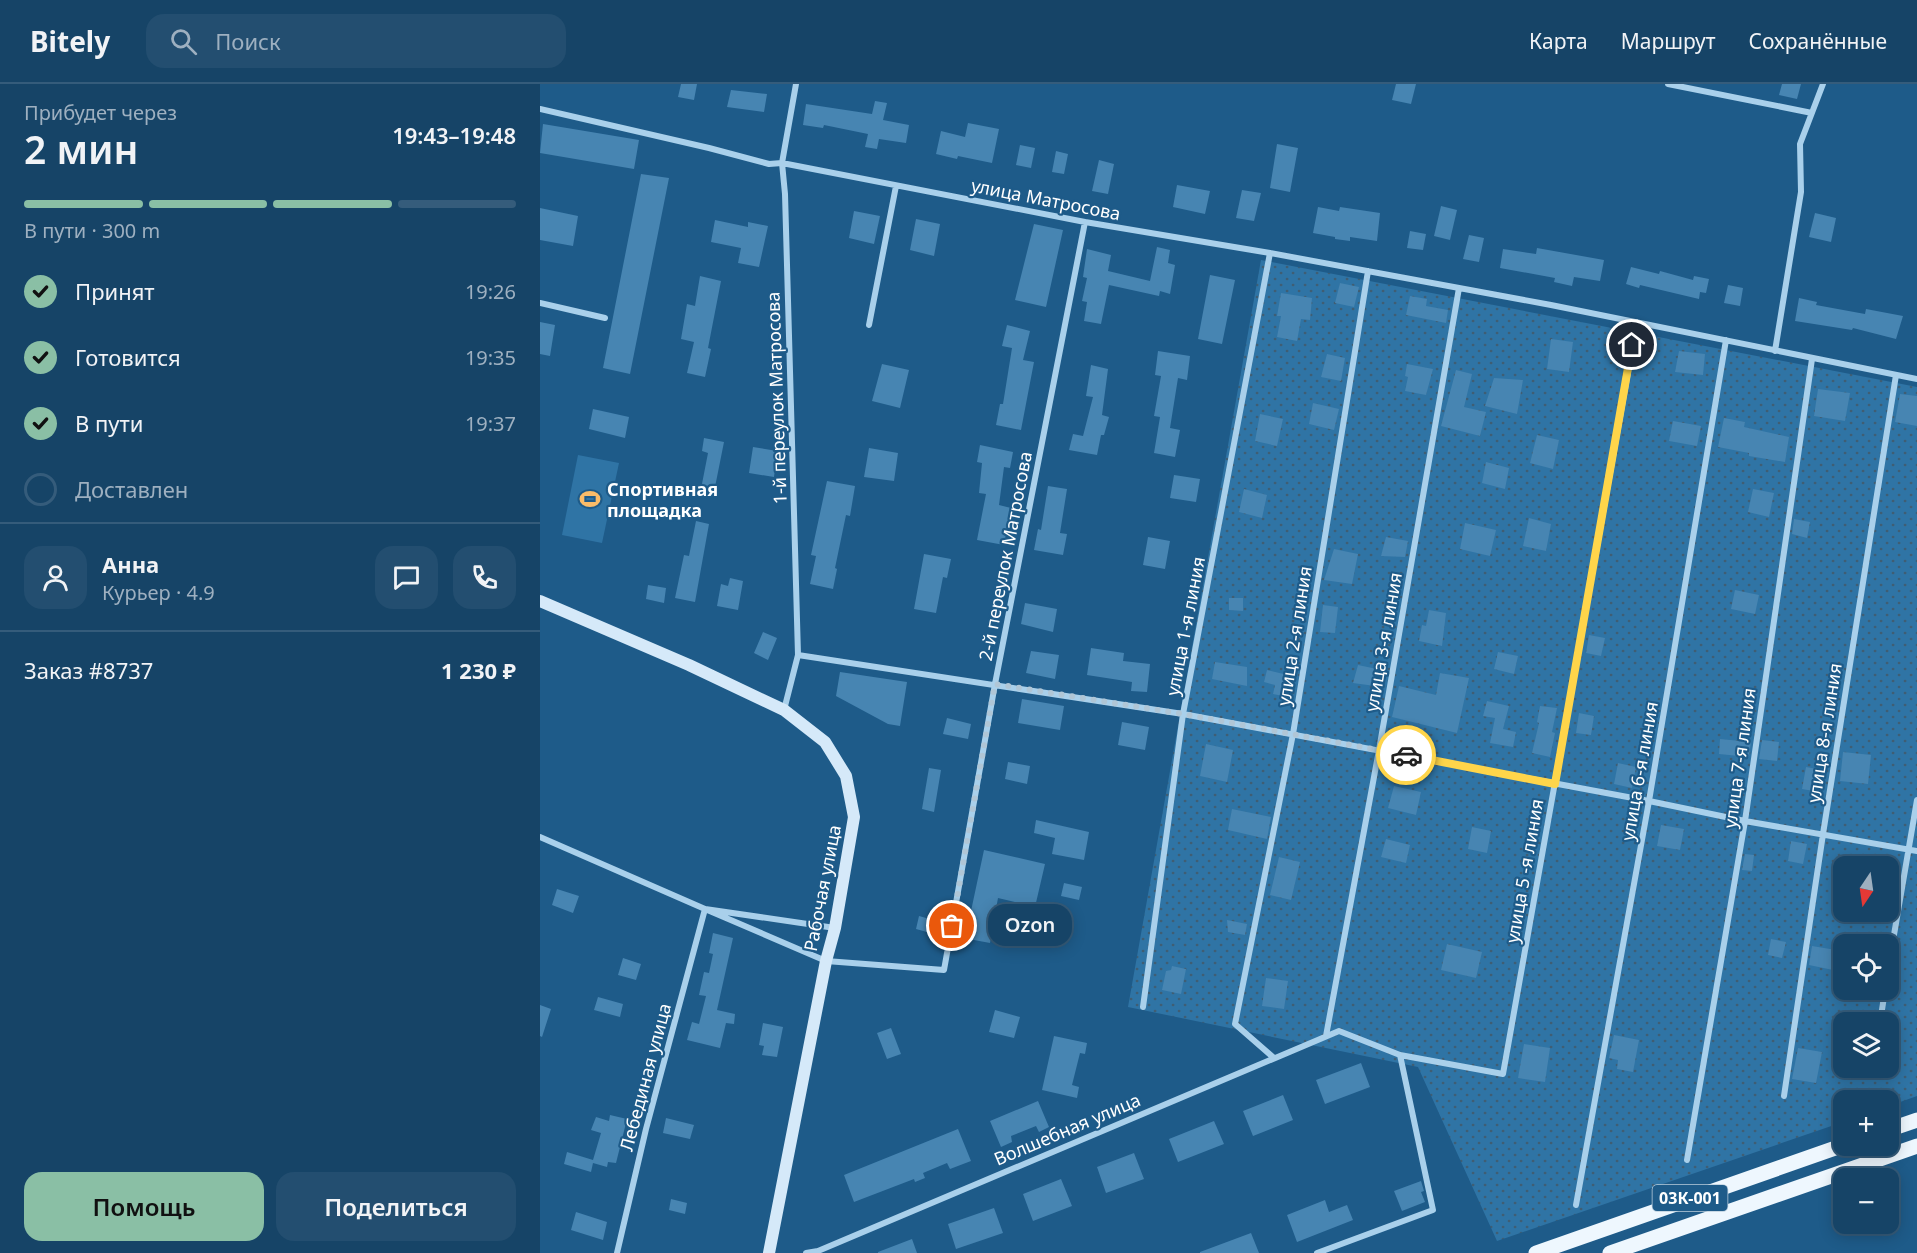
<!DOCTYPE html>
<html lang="ru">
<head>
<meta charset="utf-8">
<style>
  :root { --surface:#164467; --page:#234e70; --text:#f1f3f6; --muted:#9eb0c0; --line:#355c7b; --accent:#8abfa5 }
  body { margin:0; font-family:"Noto Sans",sans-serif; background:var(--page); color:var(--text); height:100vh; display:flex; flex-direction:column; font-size:22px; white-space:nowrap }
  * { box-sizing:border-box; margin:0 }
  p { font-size:20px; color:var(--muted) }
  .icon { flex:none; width:33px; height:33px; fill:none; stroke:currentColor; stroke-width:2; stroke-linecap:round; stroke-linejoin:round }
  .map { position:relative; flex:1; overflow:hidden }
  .panel { display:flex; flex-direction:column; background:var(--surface); width:540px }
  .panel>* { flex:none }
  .needle { width:39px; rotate:193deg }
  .tools { position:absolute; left:1293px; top:772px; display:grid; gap:12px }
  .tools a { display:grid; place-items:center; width:66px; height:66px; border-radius:12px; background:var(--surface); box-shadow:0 3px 15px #0003,0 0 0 2px var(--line); font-size:30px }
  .pin { position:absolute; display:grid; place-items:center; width:51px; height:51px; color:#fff; margin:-26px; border:3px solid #fff; border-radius:50%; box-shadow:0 2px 6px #0007 }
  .courier { position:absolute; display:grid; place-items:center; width:60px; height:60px; margin:-30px; border:4px solid #ffd54a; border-radius:50%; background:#fff; color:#222; box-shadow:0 2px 8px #0007 }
  .bubble { position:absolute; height:42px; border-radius:18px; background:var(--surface); box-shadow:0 3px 15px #0003,0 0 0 2px var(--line); font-size:20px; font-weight:600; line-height:42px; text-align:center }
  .overview em { font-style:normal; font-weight:600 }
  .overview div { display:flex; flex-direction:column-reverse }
  .overview { display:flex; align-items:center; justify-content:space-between; height:102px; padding:0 24px }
  h1 { font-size:39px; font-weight:600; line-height:45px }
  .bar { display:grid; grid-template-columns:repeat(4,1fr); gap:9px 6px; align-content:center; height:72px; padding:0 24px }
  .bar i { height:8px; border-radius:4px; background:var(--line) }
  .bar .on { background:var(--accent) }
  .bar p { grid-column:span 4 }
  .line { display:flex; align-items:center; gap:15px; padding:0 24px; border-top:2px solid var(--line) }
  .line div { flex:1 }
  .round { display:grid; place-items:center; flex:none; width:63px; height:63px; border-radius:18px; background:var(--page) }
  ol { padding:0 24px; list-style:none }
  li { display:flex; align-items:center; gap:18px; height:66px }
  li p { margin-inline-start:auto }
  li .icon { padding:6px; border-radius:50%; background:var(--accent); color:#111; stroke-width:4 }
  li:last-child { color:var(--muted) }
  li i { width:33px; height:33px; border:3px solid var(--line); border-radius:50% }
  .cta { display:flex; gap:12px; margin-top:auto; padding:12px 24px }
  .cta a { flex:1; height:69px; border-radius:18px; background:var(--accent); color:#111; font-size:24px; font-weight:600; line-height:69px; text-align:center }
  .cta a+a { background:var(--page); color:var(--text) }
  header { display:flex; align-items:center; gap:36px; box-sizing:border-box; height:84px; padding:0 30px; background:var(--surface); border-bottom:2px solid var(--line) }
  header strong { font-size:28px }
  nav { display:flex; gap:33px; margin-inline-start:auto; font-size:21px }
  .search { width:420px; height:54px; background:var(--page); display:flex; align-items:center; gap:15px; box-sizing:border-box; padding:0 21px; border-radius:18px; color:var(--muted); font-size:22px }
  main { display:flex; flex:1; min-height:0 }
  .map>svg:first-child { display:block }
  .park { fill:url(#park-dots); fill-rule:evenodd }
  .pitch { fill:#2f74a5 }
  .building { fill:#4785b2 }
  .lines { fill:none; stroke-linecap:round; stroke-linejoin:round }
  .minor { stroke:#a9d0eb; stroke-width:6 }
  .secondary { stroke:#d5e9f9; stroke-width:12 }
  .primary { stroke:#eef7fe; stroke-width:15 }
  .done { stroke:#b0c6d6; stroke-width:6; stroke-dasharray:0 10.8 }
  .route { stroke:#ffd54a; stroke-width:8 }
  .labels { text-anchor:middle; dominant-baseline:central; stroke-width:4.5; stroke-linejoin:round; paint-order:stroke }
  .shield { fill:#1e5b89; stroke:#bccedc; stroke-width:1.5 }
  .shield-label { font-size:16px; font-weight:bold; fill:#fff }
  .street-label { font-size:18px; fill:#fff; stroke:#1e5b89 }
  .poi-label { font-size:18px; font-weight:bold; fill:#fff; stroke:#1e5b89; text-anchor:start }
</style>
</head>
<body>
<header>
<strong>Bitely</strong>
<div class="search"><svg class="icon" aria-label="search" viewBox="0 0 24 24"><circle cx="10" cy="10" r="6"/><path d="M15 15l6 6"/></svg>Поиск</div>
<nav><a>Карта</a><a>Маршрут</a><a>Сохранённые</a></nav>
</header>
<main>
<section class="panel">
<div class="overview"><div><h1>2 мин</h1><p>Прибудет через</p></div><em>19:43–19:48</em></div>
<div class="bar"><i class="on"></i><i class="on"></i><i class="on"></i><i></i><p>В пути · 300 m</p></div>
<ol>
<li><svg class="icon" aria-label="check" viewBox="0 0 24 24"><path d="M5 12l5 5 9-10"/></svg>Принят<p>19:26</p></li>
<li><svg class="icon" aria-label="check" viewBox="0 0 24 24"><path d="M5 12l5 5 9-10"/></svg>Готовится<p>19:35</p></li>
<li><svg class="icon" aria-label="check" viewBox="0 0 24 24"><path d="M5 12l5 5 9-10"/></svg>В пути<p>19:37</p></li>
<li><i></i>Доставлен</li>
</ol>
<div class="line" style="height:108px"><a class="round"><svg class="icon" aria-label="person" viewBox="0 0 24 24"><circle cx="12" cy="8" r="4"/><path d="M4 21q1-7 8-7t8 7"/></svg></a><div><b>Анна</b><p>Курьер · 4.9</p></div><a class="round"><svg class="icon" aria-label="chat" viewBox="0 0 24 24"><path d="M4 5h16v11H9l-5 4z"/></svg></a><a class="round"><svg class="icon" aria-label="phone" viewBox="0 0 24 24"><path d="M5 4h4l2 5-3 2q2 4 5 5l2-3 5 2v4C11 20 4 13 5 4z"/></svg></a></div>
<div class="line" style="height:78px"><div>Заказ #8737</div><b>1 230 ₽</b></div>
<div class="cta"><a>Помощь</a><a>Поделиться</a></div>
</section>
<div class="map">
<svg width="1377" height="1169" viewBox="0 0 1377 1169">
  <defs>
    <pattern id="park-dots" width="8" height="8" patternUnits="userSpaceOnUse" patternTransform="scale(1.5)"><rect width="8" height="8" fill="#2f74a5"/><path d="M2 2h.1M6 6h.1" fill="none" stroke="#3f5e74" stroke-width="1.8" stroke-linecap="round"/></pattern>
  </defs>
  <rect width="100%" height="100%" fill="#1e5b89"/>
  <path class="park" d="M721,176L1377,303V1012L1349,1022L1348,1017H1304L1303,1038L957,1157L878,983L588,923ZM1304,783H1348V828H1304ZM1304,861H1348V906H1304ZM1304,939H1348V984H1304Z"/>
  <path class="pitch" d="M38,371L79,379L62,459L22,451Z"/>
  <path class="building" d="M141,0H157L154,16L138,13Z
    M856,0H876L871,20L852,16Z
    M1242,0H1261L1257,15L1239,11Z
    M191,6L227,10L224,28L187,23Z
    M335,17L347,19L343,36L369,41L366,59L339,55L337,65L325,63L328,50L284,41L283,44L263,41L266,20L332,30Z
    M428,39L459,45L452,79L418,72L417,75L396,70L401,47L425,53Z
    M3,40L99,56L94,85L0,69Z
    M737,60L758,64L750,108L730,104Z
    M480,61L495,64L491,84L476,81Z
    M516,67L528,70L524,90L512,88Z
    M559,76L574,80L568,110L552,107Z
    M101,90L129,94L90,290L63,284Z
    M637,101L670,107L665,130L633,123Z
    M702,106L721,109L714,137L696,134Z
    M901,122L917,126L910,156L894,152Z
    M778,123L799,127L800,123L840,129L837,157L810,153V157L795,155V153L773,149Z
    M0,124L38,132L33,162L0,156Z
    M314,127L340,132L334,160L309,154Z
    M1275,129L1296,134L1291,158L1269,153Z
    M376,135L400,140L394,172L370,166Z
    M175,136L208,143V138L228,142L219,183L198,179L201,164L171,158Z
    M494,140L523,146L506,223L475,216Z
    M870,147L886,150L883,166L867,164Z
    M929,151L944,154L939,178L923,175Z
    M617,163L630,166L628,179L635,181L630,210L620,207L619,212L569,201L561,240L544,237L547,218L542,217L547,194L543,193L547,165L571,171L568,187L610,197Z
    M997,164L1064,176L1060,197L1034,193L1032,202L1014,198L1015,194L960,184L963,165L996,170Z
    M1091,183L1119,190L1120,187L1153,196L1154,192L1169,195L1166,209L1160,208L1159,215L1100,201L1099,204L1086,200Z
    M670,191L695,196L682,260L658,255Z
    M160,192L181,197L168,264L171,265L165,293L147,289L154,258L141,255L147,220L155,222Z
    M800,199L819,203L814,223L795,219Z
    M1188,201L1203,204L1200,222L1184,219Z
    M741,209L772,214L770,236L761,235L757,257L737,253L741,232H737Z
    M870,212L887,215L886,222L908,226L906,239L866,231Z
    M1259,214L1277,218L1276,221L1325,230L1326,225L1363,232L1356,255L1313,244L1312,246L1255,237Z
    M0,238L15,241L10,272L0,270Z
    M467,241L490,247L483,276L494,278L481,346L456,341L460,320H463L472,264L462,262Z
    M1011,255L1033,258L1029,288L1007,285Z
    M618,267L650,272L647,296L638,294L630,344L640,346L635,373L614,369L620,333L614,332L621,292L615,291Z
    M1139,267L1165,270L1163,291L1135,288Z
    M787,270L805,274L801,297L781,293Z
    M342,280L369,286L360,324L332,317Z
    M867,280L893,285L886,311L865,307L868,293L865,292Z
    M551,281L568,285L562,331L569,333L564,351H561L557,371L529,366L533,350L543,352L553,313L546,312Z
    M916,286L932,290L924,323L946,328L940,352L901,342Z
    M954,294L983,296L977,330L945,322Z
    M1278,305L1310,309L1305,337L1274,332Z
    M1360,310L1377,312V342L1355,338Z
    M773,319L799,325L794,346L769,340Z
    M53,325L89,333L85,354L49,345Z
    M720,330L743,335L737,362L715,357Z
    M1184,334L1205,338L1204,343L1249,353L1245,378L1209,372V369L1178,363Z
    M1133,337L1161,342L1157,362L1129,357Z
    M997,351L1019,356L1013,385L990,379Z
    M164,354L184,358L173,413L160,410L168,369L162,367Z
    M440,361L473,368L470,384L464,383L459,421L471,424L464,461L437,456L446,410L439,409L442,379L437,378Z
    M213,363L237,367L234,393L209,389Z
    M329,364L358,369L354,397L324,393Z
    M946,378L969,384L965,405L942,399Z
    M634,391L660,395L656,418L630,414Z
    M287,397L315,402L310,432L306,431L295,484L297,485L293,505L270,500L276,472L271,471Z
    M508,402L527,405L520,449L527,450L523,471L494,466L498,445L501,446Z
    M704,405L727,411L722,434L699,428Z
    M1213,405L1234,409L1229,433L1208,428Z
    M989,434L1011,440L1006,467L983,462Z
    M1254,435L1270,438L1267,454L1252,450Z
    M156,437L169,440L155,518L135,514L144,471L149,472Z
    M925,439L956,446L950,472L920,465Z
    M608,453L630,457L625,485L603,481Z
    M846,453L868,457L865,473L841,472Z
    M794,465L818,470L812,500L784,496Z
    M384,470L411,475L407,494L403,493L396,529L374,525Z
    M190,494L203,497L198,526L177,522L181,500L188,502Z
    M108,501L126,504L124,519L106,515Z
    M1195,506L1219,511L1215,530L1191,525Z
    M689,514H703V527L689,526Z
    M485,519L517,525L513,548L481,540Z
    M783,521L798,523L795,549L780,548Z
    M889,526L906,529L902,562L879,557L882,541L886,542Z
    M223,548L237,554L228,576L214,569Z
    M1049,551L1065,554L1061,572L1046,569Z
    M551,564L584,569L583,577L610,580L607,608L591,607L592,598L547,591Z
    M491,567L519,571L515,595L486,589Z
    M958,568L978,572L974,590L954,585Z
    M675,578L707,583V602L672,595Z
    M818,581L837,585L835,602L813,599Z
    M727,586L752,592L748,613L733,610L735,601L724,598Z
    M300,588L367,598L360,642L348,640L296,612Z
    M900,589L929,594L917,649L852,633L859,602L896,611Z
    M482,615L524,622L520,646L478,639Z
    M947,617L969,622L963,645L976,648L973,663L950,659L955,634L943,632Z
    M1000,622L1017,624L1012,648L1015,649L1010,673L992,669L999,639L997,638Z
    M1039,629L1054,632L1051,651L1036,649Z
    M407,634L431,640L428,655L403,650Z
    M582,638L609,643L605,666L578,661Z
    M1180,655L1211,658L1209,673L1179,670Z
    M1222,656L1239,658L1237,677L1219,675Z
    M666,660L693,666L687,698L660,692Z
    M1303,668L1331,671L1328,700L1300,697Z
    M468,678L490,682L487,700L465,695Z
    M1078,679L1096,683L1092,704L1074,700Z
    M1266,683L1283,686L1279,708L1262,705Z
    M389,684L401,686L394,728L382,725Z
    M854,702L881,708L876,731L848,724Z
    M692,725L731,733L727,755L688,746Z
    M496,736L549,748L544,776L512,770L515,754L494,749Z
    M1121,741L1144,745L1140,766L1117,762Z
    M932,743L951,747L947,769L928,765Z
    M846,755L870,761L866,779L841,773Z
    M1251,757L1267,760L1263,780L1248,777Z
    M444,766L505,780L495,823L458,814L450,859L418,853L423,825L431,827Z
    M1205,770L1214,771L1212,787L1202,786Z
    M739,773L760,778L751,816L730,811Z
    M524,799L542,803L539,816L521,812Z
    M17,805L39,812L33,829L12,821Z
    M379,832L397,837L394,850L376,845Z
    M687,836L707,840L705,851L688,848Z
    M173,849L193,854L177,926L195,930L194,940L186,939L180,964L147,956L152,938L159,940L166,912L159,911L164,888L169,889L173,870L169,869Z
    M1231,855L1246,858L1242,874L1228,871Z
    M907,860L942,868L936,894L901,886Z
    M1272,862L1302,867L1298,887L1269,881Z
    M83,874L101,880L96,896L78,891Z
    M632,882L646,885L641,910L622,906L626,887L631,886Z
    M726,894L748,897L744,925L722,922Z
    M58,913L83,920L80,933L54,926Z
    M0,921L11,925L2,953L0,952Z
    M455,926L480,933L474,954L449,948Z
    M223,939L243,943L237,973L222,971L224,962L219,961Z
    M351,944L361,970L347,975L337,949Z
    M1074,951L1099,956L1093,988L1077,985L1078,976L1069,974Z
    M514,952L547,959L545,970L540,969L532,1001L539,1003L537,1014L502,1006Z
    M984,960L1010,964L1005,998L978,994Z
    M1258,964L1282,968L1276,999L1252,995Z
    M821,979L830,1003L785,1020L776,996Z
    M743,1011L753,1036L713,1052L703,1027Z
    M498,1017L509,1043L499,1048L496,1042L471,1052L472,1058L461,1063L450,1037Z
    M70,1031L87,1035L76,1079L68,1078L67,1083L53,1079L51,1088L24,1080L27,1068L53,1076L61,1049L51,1046L56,1033L69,1037Z
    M126,1034L154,1041L150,1055L123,1049Z
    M674,1037L684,1060L638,1078L629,1055Z
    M418,1045L431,1077L410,1085L407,1079L383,1089L385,1094L375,1098L374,1095L314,1118L304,1091Z
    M594,1069L604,1095L566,1109L557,1083Z
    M521,1095L532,1122L493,1137L483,1110Z
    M881,1097L884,1107L881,1108L885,1118L862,1127L854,1107Z
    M131,1115L147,1119L145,1130L129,1126Z
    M785,1116L789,1128L807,1121L813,1136L757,1158L747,1131Z
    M454,1124L463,1149L416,1165L408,1140Z
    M36,1128L67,1138L63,1156L31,1146Z
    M711,1149L719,1169H660V1168Z
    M372,1155L377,1169H338V1168Z"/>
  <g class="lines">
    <path class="minor" d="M1128,0L1272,29
      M0,25L169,64L229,80L242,79L545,138L730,169L1011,221L1377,295
      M0,219L65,234
      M329,241L356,102
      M1235,267L1261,108L1260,60L1283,0
      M258,571L643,630L1109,717L1205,737L1377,767
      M244,626L258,571L245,110L242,79L256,0
      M0,753L165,825L295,844
      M1348,886L1377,716
      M603,923L643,630L730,169
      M1340,939L1345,906
      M786,952L839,666L919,204
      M860,971L963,990L1097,238
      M734,974L695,940L753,650L828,187
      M1244,1012L1283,750L1356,291
      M1147,1076L1205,737L1272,275
      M1036,1121L1109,717L1186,256
      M77,1169L106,1045L165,825L286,877L404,886L455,600L545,138
      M266,1169L278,1167L799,947L860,971L893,1126L777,1169"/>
    <path class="secondary" d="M0,517L149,581L244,626L285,658L306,692L314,733L295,844L286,877L229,1169"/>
    <path class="primary" d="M1348,1046L1377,1036
      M996,1169L1304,1061
      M1070,1169L1377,1062"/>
  </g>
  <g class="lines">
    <path class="done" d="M412,842L455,600L643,630L866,671"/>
    <path class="route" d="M866,671L1015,700L1092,261"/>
  </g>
  <defs>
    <g id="stadium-bare" transform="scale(1.62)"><path d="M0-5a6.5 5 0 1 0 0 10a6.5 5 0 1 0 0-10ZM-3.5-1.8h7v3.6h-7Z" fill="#fabc69" stroke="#1e5b89" stroke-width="2.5" paint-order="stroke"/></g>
  </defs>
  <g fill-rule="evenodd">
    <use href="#stadium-bare" x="50" y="415"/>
  </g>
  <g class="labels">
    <rect class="shield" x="1112.5" y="1101" width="75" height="26" rx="4.5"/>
    <g class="shield-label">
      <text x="1150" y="1114">03К-001</text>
    </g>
    <g class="street-label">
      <text transform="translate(506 115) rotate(11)">улица Матросова</text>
      <text transform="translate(236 314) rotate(-92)">1-й переулок Матросова</text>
      <text transform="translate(465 472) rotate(-79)">2-й переулок Матросова</text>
      <text transform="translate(645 542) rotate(-79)">улица 1-я линия</text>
      <text transform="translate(754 552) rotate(-81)">улица 2-я линия</text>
      <text transform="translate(843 558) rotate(-80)">улица 3-я линия</text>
      <text transform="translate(1284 649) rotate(-81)">улица 8-я линия</text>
      <text transform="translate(1199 674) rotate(-82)">улица 7-я линия</text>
      <text transform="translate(1099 687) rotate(-80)">улица 6-я линия</text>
      <text transform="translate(984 787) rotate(-80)">улица 5 -я линия</text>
      <text transform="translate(282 804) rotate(-79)">Рабочая улица</text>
      <text transform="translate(105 993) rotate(-75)">Лебединая улица</text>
      <text transform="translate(527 1045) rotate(-23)">Волшебная улица</text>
    </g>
    <g class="poi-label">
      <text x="67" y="405">Спортивная<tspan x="67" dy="21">площадка</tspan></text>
    </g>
  </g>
</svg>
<div class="tools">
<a><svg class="needle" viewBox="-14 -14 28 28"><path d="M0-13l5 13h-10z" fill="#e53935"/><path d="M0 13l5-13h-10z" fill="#9eb0c0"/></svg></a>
<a><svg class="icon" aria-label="locate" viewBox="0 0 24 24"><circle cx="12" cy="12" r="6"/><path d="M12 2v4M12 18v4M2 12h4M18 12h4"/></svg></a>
<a><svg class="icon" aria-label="layers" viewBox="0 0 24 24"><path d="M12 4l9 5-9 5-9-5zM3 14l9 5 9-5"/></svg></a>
<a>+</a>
<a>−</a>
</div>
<div class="pin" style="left:412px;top:842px;background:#ea580c"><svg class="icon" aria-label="bag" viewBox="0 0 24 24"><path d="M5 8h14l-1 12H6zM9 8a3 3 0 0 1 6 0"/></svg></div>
<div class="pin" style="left:1092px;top:261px;background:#1f2937"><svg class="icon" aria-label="home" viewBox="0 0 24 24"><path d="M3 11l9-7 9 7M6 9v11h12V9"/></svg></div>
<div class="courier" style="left:866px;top:671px"><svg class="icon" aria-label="car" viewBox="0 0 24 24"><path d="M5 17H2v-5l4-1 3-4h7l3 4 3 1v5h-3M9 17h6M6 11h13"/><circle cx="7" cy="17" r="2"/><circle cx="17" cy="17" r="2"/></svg></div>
<div class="bubble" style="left:448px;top:820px;width:84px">Ozon</div>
</div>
</main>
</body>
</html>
